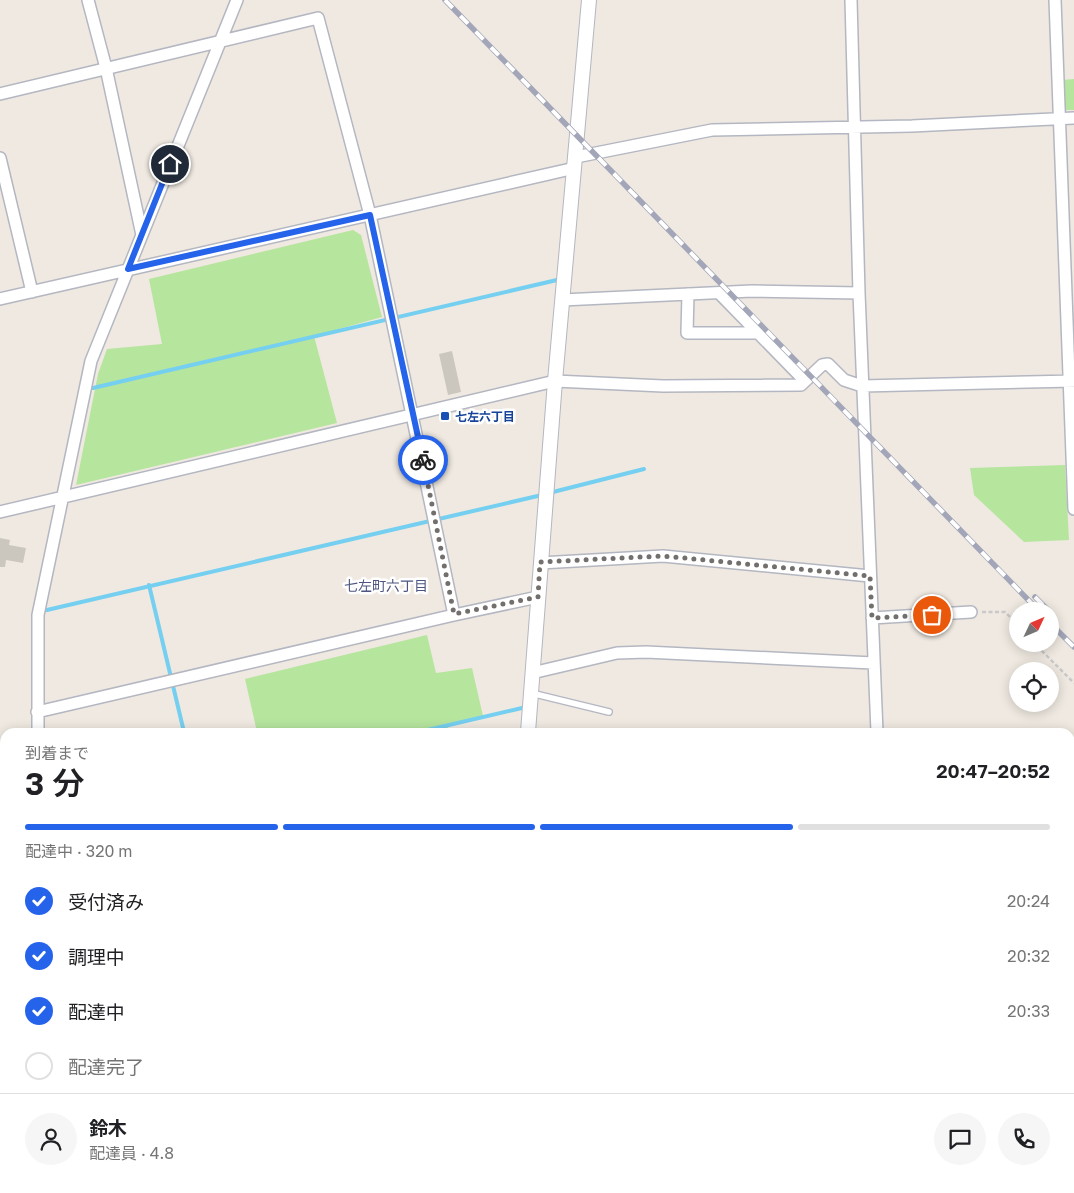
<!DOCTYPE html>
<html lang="ja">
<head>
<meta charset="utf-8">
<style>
  :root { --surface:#fff; --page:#f6f6f6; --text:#202124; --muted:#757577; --line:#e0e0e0; --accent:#2563eb }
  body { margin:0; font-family:"Golos Text","Noto Sans JP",sans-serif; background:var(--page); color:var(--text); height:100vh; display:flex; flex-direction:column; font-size:19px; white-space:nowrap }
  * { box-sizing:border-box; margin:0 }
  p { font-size:16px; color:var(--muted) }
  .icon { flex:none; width:28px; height:28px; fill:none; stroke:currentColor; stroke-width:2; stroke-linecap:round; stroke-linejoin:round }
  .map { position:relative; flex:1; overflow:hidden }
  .side { position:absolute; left:0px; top:728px; width:1075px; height:466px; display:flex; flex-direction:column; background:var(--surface); border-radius:15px 15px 0 0; box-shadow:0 2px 12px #0003 }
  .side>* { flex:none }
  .needle { width:32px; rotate:46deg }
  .fabs { position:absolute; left:1009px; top:602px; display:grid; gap:10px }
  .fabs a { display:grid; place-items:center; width:50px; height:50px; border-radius:50%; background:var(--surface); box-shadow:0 2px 12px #0003; font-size:25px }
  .pin { position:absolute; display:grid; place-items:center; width:42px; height:42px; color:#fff; margin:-21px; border:2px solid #fff; border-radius:50%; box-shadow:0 1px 5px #0007 }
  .courier { position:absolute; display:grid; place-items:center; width:50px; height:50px; margin:-25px; border:4px solid #2563eb; border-radius:50%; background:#fff; color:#222; box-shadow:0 1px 6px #0007 }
  .summary em { font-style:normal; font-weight:600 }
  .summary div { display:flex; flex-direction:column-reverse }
  .summary { display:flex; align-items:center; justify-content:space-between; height:85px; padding:0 25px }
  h1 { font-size:32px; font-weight:600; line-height:38px }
  .bar { display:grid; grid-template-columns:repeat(4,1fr); gap:8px 5px; align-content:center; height:60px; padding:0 25px }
  .bar i { height:6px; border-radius:4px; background:var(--line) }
  .bar .current { background:var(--accent) }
  .bar p { grid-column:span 4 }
  .line { display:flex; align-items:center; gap:12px; padding:0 25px; border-top:1px solid var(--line) }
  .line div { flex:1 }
  .round { display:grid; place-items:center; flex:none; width:52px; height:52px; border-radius:26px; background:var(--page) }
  ol { padding:0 25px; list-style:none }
  li { display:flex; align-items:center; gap:15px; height:55px }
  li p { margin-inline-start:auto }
  li .icon { padding:5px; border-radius:50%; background:var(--accent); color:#fff; stroke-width:4 }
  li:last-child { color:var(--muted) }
  li i { width:28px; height:28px; border:2px solid var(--line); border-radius:50% }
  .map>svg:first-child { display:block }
  .green { fill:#b6e59e }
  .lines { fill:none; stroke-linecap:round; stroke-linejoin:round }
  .stream { stroke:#75cff0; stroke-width:4 }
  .building { fill:#cbc7bf }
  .service-casing { stroke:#b4b7c1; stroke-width:8 }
  .minor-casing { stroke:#b4b7c1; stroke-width:14 }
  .tertiary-casing { stroke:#b4b7c1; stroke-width:16 }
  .trunk-casing { stroke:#c9c9c9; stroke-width:21 }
  .path { stroke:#c9c9c9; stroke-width:2.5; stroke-dasharray:4 2.5; stroke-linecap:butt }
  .service { stroke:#fff; stroke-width:5.5 }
  .minor { stroke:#fff; stroke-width:11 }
  .tertiary { stroke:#fff; stroke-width:14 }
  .trunk { stroke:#f8ba60; stroke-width:19 }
  .rail-casing { stroke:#a3a6b8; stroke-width:5.5 }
  .rail { stroke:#fff; stroke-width:4; stroke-dasharray:11; stroke-linecap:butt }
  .done { stroke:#726f6d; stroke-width:5; stroke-dasharray:0 9 }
  .route { stroke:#2563eb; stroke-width:6 }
  .transit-dot { fill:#1a4fb4; stroke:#fff; stroke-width:2 }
  .labels { text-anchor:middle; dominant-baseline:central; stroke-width:5; stroke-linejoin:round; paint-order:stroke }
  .transit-label { font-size:12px; font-weight:bold; fill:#164399; stroke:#fff; text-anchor:start }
  .neighbourhood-label { font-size:14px; fill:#4d5680; stroke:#fff }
</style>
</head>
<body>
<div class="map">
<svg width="1074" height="1193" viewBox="0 0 1074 1193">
  <rect width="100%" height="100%" fill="#efe9e1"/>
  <path class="green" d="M1074,79V110H1065L1062,80Z
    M353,230L361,235L382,317L314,336L337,423L76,485L98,374L107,349L162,344L149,279Z
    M1065,465L1069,540L1024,542L974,495L970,468Z
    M427,635L436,673L472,668L483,716L448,726L449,732H257L245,679Z"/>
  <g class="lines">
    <path class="stream" d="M93,388L557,280
      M549,493L644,469
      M149,585L184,732
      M47,610L542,495
      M419,732L522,708
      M0,780L5,779
      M1070,1073L1074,1067
      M290,1189L291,1193
      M243,1193L260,1189
      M974,1193L977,1189"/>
  </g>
  <path class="building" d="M452,351L461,392L448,395L439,354Z
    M0,538L10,540L9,545L26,548L23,563L6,560L5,567H0Z"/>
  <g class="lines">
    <g class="service-casing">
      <path id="service" d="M531,693L609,712
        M0,1116V1122
        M98,1193L109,1190"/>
    </g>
    <g class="minor-casing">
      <path id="minor" d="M88,0L106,68L142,235
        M851,0L859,293L877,732
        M1055,0L1074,509
        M0,94L318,18L370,215L454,615
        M576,157L712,130L912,126L1074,118
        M0,158L32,292
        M719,293L805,381
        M688,294L687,333H758
        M0,299L575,168
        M562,300L752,291L859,293
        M0,512L555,381L663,386L801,385L822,365L828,364L844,380L862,386L1074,381
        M540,563L663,556L870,576
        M872,618L971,612
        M532,673L617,653L646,652L873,663
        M37,712L454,615L538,597
        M38,732V615L91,361L237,0
        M1070,837L1074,836
        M0,934L5,932
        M0,1066H5
        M108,1189L110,1193
        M894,1189V1193"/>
    </g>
    <g class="tertiary-casing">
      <path id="tertiary" d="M528,732L555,381L589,0
        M621,1189L622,1193"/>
    </g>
    <g class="trunk-casing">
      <path id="trunk" d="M1070,1011L1074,1005
        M1070,1038L1074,1033
        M936,1193L939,1189
        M955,1193L959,1189"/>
    </g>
    <path class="path" d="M982,612H1005L1018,625
      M1036,644L1037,646L1039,644
      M1037,646L1074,683"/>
    <use href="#service" class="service"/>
    <use href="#minor" class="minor"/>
    <use href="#tertiary" class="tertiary"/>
    <use href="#trunk" class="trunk"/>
    <g class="rail-casing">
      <path id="rail" d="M445,0L1039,611
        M1035,597L1049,611
        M1050,623L1074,647"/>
    </g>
    <use href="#rail" class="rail"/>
  </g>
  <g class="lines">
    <path class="done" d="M423,460L454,614L538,597L540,562L663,556L870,576L872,618L932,615"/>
    <path class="route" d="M170,164L128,269L370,215L423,460"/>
  </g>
  <rect class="transit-dot" x="440" y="411" width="10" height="10" rx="2.5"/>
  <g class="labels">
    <g class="transit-label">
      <text x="455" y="416">七左六丁目</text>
    </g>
    <g class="neighbourhood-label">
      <text x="386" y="585">七左町六丁目</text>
    </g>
  </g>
</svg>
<div class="fabs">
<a><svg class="needle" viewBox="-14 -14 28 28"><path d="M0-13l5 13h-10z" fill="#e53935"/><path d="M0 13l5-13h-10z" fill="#757577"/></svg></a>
<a><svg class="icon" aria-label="locate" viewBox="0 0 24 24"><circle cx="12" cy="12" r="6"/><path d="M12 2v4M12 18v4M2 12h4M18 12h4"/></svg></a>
</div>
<div class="pin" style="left:932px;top:615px;background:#ea580c"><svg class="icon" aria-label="bag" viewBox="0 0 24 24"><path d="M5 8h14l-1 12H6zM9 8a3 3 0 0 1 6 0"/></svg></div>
<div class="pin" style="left:170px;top:164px;background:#1f2937"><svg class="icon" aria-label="home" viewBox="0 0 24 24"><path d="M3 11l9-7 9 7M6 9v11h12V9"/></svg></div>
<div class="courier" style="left:423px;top:460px"><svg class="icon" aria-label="bike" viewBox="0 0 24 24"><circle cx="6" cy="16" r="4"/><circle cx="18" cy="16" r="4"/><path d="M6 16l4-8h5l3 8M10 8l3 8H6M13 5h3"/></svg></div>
<section class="side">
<div class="summary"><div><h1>3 分</h1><p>到着まで</p></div><em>20:47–20:52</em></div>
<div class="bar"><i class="current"></i><i class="current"></i><i class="current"></i><i></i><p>配達中 · 320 m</p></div>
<ol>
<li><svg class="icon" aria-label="check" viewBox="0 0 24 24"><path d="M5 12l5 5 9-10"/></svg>受付済み<p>20:24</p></li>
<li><svg class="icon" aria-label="check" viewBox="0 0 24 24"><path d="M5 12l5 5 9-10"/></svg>調理中<p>20:32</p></li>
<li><svg class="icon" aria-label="check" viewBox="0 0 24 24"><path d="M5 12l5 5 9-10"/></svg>配達中<p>20:33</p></li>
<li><i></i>配達完了</li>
</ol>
<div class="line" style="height:90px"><a class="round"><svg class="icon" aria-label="person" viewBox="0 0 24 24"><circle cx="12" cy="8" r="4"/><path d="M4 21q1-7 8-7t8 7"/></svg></a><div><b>鈴木</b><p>配達員 · 4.8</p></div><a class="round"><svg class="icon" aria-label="chat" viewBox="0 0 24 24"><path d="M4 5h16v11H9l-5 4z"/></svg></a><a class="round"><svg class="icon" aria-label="phone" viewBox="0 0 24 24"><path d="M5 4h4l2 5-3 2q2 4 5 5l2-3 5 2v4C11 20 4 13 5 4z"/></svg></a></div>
</section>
</div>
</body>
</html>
